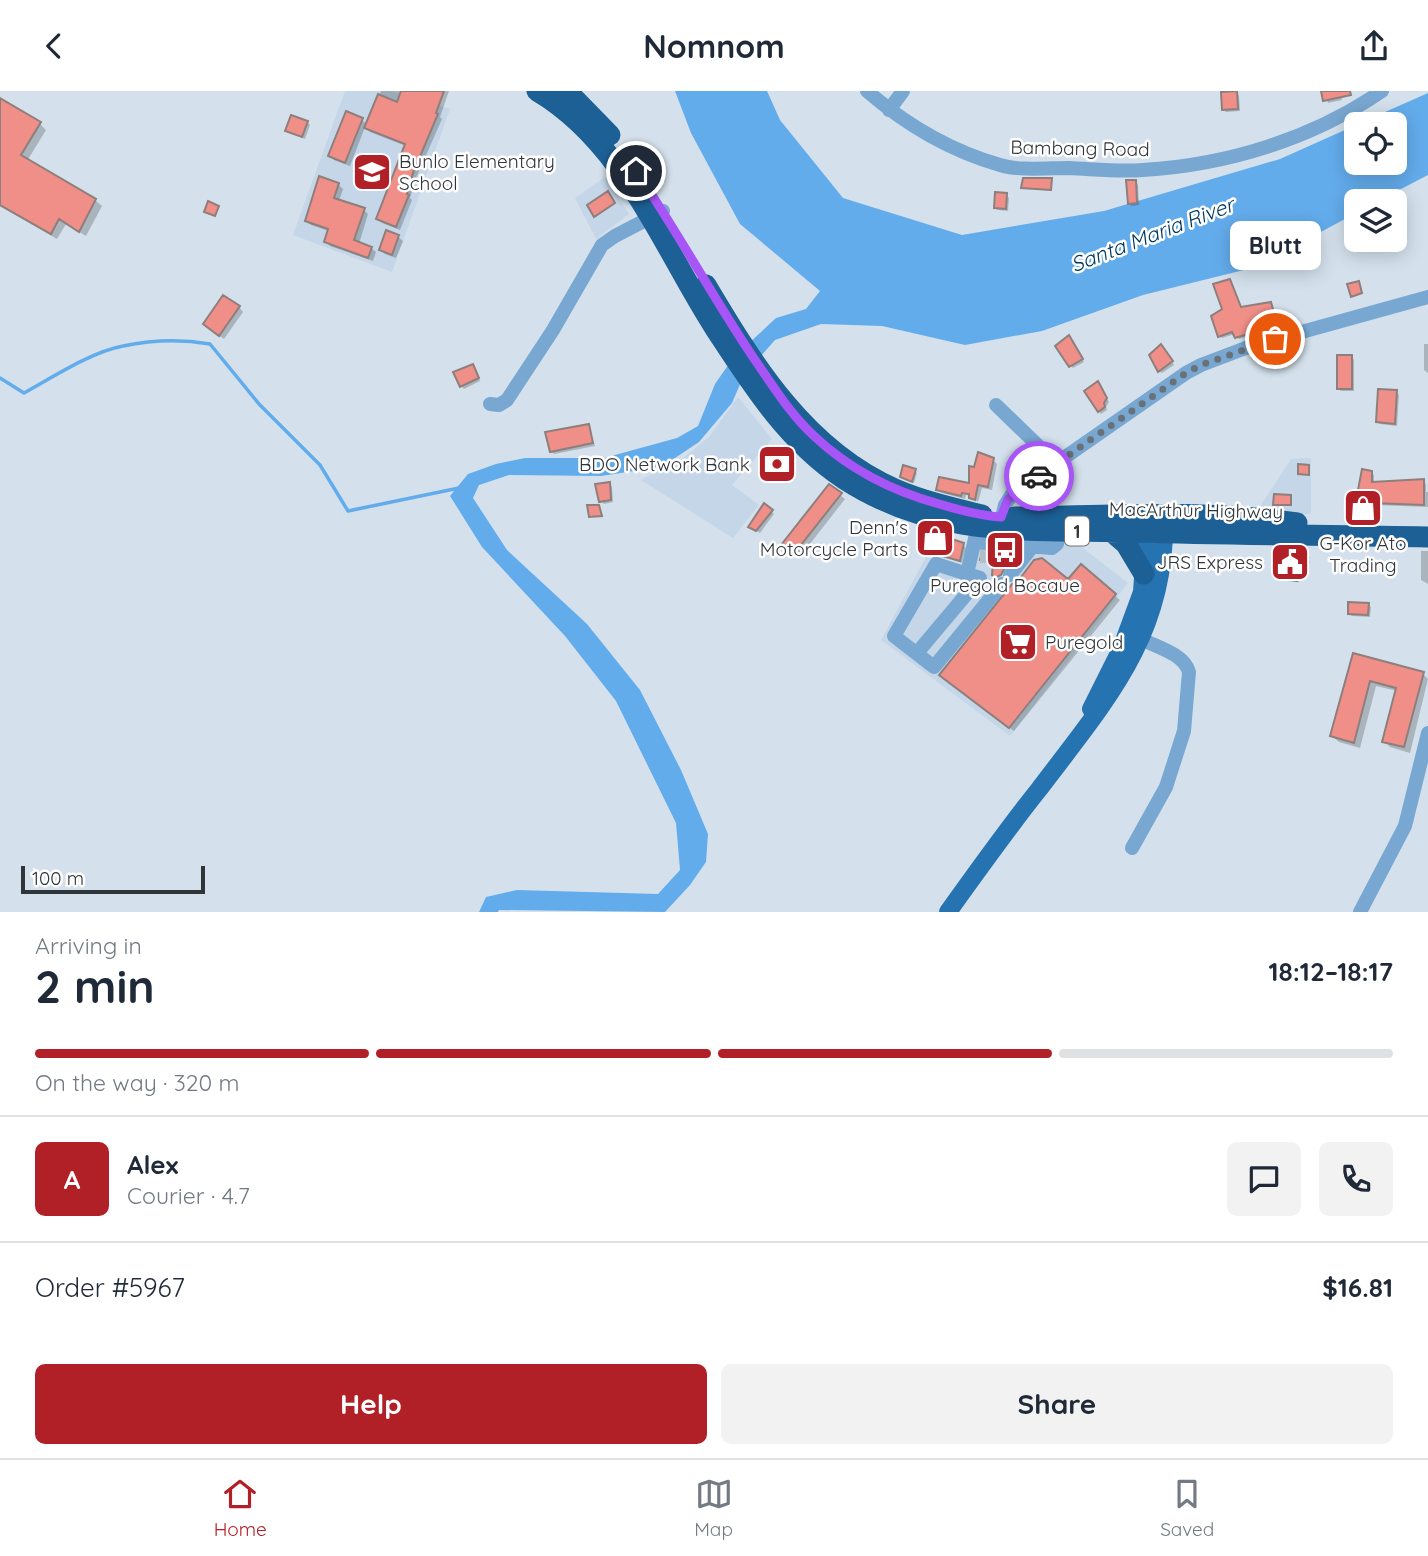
<!DOCTYPE html>
<html lang="en">
<head>
<meta charset="utf-8">
<style>
  :root { --surface:#fff; --page:#f2f2f3; --text:#1f2937; --muted:#747a83; --line:#e0e1e3; --accent:#b22027 }
  body { margin:0; font-family:Quicksand,sans-serif; background:var(--page); color:var(--text); height:100vh; display:flex; flex-direction:column; font-size:26px; white-space:nowrap }
  * { box-sizing:border-box; margin:0 }
  p { font-size:23px; color:var(--muted) }
  .icon { flex:none; width:38px; height:38px; fill:none; stroke:currentColor; stroke-width:2; stroke-linecap:round; stroke-linejoin:round }
  .map { position:relative; height:821px; overflow:hidden }
  .details { display:flex; flex-direction:column; background:var(--surface); flex:1 }
  .details>* { flex:none }
  .tools { position:absolute; left:1344px; top:21px; display:grid; gap:14px }
  .tools a { display:grid; place-items:center; width:63px; height:63px; border-radius:10px; background:var(--surface); box-shadow:0 4px 18px #0003; font-size:35px }
  .scale { position:absolute; left:21px; bottom:18px; width:184px; box-sizing:border-box; padding-left:7px; border:4px solid #303539; border-top:0; font-size:19px; line-height:24px; white-space:nowrap; color:#303539; -webkit-text-stroke:5px #fff; paint-order:stroke }
  .pin { position:absolute; display:grid; place-items:center; width:60px; height:60px; color:#fff; margin:-30px; border:4px solid #fff; border-radius:50%; box-shadow:0 2px 7px #0007 }
  .courier { position:absolute; display:grid; place-items:center; width:70px; height:70px; margin:-35px; border:5px solid #a855f7; border-radius:50%; background:#fff; color:#222; box-shadow:0 2px 9px #0007 }
  .bubble { position:absolute; height:49px; border-radius:10px; background:var(--surface); box-shadow:0 4px 18px #0003; font-size:23px; font-weight:800; line-height:49px; text-align:center }
  .head em { font-style:normal; font-weight:800 }
  .head div { display:flex; flex-direction:column-reverse }
  .head { display:flex; align-items:center; justify-content:space-between; height:119px; padding:0 35px }
  h1 { font-size:46px; font-weight:800; line-height:52px }
  .bar { display:grid; grid-template-columns:repeat(4,1fr); gap:10px 7px; align-content:center; height:84px; padding:0 35px }
  .bar i { height:9px; border-radius:5px; background:var(--line) }
  .bar .active { background:var(--accent) }
  .bar p { grid-column:span 4 }
  .line { display:flex; align-items:center; gap:18px; padding:0 35px; border-top:2px solid var(--line) }
  .line div { flex:1 }
  .round { display:grid; place-items:center; flex:none; width:74px; height:74px; border-radius:10px; background:var(--page) }
  .action { display:flex; gap:14px; margin-top:auto; padding:14px 35px }
  .action a { flex:1; height:80px; border-radius:10px; background:var(--accent); color:#fff; font-size:28px; font-weight:800; line-height:80px; text-align:center }
  .action a+a { background:var(--page); color:var(--text) }
  header { display:flex; justify-content:space-between; align-items:center; height:91px; padding:0 35px; background:var(--surface); font-size:32px; font-weight:800 }
  .tabs { display:flex; justify-content:space-around; align-items:center; height:98px; border-top:2px solid var(--line); background:var(--surface); font-size:19px; color:var(--muted) }
  .tabs a { display:grid; justify-items:center; gap:4px }
  .tabs .active { color:var(--accent) }
  .map>svg:first-child { display:block }
  .built { fill:#c4d6e7 }
  .water { fill:#63acec }
  .shadow { fill:#0003 }
  .lines { fill:none; stroke-linecap:round; stroke-linejoin:round }
  .stream { stroke:#63acec; stroke-width:3.5 }
  .building { fill:#f08f88; stroke:#8e7e7c; stroke-width:2 }
  .minor-tunnel { stroke:#b3bfc8; stroke-width:14; stroke-dasharray:14 7; stroke-linecap:butt }
  .minor { stroke:#78a7d1; stroke-width:14 }
  .major { stroke:#2573b1; stroke-width:18 }
  .highway { stroke:#1d6095; stroke-width:21 }
  .done { stroke:#697178; stroke-width:7; stroke-dasharray:0 12.6 }
  .route { stroke:#a855f7; stroke-width:9 }
  .labels { text-anchor:middle; dominant-baseline:central; stroke-width:5; stroke-linejoin:round; paint-order:stroke }
  .shield { fill:#fff; stroke:#6e7274; stroke-width:2 }
  .shield-label { font-size:18px; font-weight:bold; fill:#303539 }
  .street-label { font-size:19px; fill:#303539; stroke:#fff }
  .poi-label { font-size:19px; fill:#303539; stroke:#fff; text-anchor:end }
  .water-label { font-size:21px; font-style:italic; fill:#003861; stroke:#fff }
</style>
</head>
<body>
<header><svg class="icon" aria-label="back" viewBox="0 0 24 24"><path d="M15 5l-7 7 7 7"/></svg>Nomnom<svg class="icon" aria-label="share" viewBox="0 0 24 24"><path d="M12 15V3M7 8l5-5 5 5M5 13v7h14v-7"/></svg></header>
<div class="map">
<svg width="1428" height="821" viewBox="0 0 1428 821">
  <rect width="100%" height="100%" fill="#d4e1ec"/>
  <path class="built" d="M345,0H391L450,18L392,181L293,144Z
    M605,86L629,123L596,148L575,107Z
    M738,306L772,348L732,394L759,414L733,447L641,389L682,368L709,346Z
    M1311,367V423L1259,424L1261,414L1291,368Z
    M970,445L1075,451L1128,492L1010,645L881,549L926,466L963,478Z"/>
  <path class="water" d="M675,0H767L780,29L843,107L962,144L1104,120L1280,68L1356,34V72H1395V33H1358L1428,2V84L1378,110H1356V122L1256,176L1143,204L1042,240L965,254L882,235L821,233L775,249L744,284L732,312L699,351L675,367L654,377L601,385L509,384L479,394L473,407L507,459L587,533L640,599L681,679L708,743L706,771L690,794L665,821L499,819L498,821H479L486,806L517,799L658,803L680,779L676,732L616,610L565,545L482,456L450,405L468,383L496,373L525,367H604L677,347L698,335L715,293L733,267L776,227L806,218L820,200L740,133L691,42Z"/>
  <path class="shadow" d="M381,0H449L440,26L442,28L416,87L410,107L412,109L400,139L382,132L378,127L406,55L370,41L365,36L350,75L334,69L330,64L362,29L367,34Z
    M1323,0H1340L1342,9L1328,12Z
    M1237,2L1239,5L1240,20L1226,21L1223,18Z
    M0,9L39,32L46,39L27,70L95,109L102,115L86,145L66,133L57,148L0,115Z
    M307,31L310,34L305,48L287,40Z
    M1052,89V100L1023,97Z
    M1135,91L1138,94L1139,114L1132,115L1129,112Z
    M338,93L343,98L339,110L364,119L368,123L359,153L371,157L376,161L373,170L330,155L326,150L329,140L311,134L307,130Z
    M1006,104L1009,107L1008,120L998,119L996,116Z
    M398,146L403,150L396,167L385,163L381,159Z
    M1230,190L1242,217L1270,213L1280,240L1269,243L1267,240L1239,248L1235,243L1222,247L1219,245Z
    M239,216L243,221L224,248L209,238Z
    M1071,249L1084,271L1073,277L1070,274Z
    M1424,253H1428V282L1424,279Z
    M1164,258L1174,274L1162,282L1159,280Z
    M1352,266L1354,269V300H1341L1338,297Z
    M475,277L480,290L464,298L461,295Z
    M1100,295L1109,311L1106,316L1107,319L1101,323L1099,320Z
    M1396,301L1399,304L1397,335L1380,333L1378,331Z
    M588,334L595,355L554,363L551,360Z
    M993,369L997,373L992,399L982,397L978,411L971,405L966,404L965,408L942,402L938,398L971,395L976,378Z
    M785,375L787,378L780,390L767,383Z
    M915,380L917,382L914,392L902,385Z
    M1371,382L1374,384V393L1423,390L1426,393V401H1428V416L1375,414V422H1358L1356,420Z
    M609,393L612,396L613,411L604,413L601,410Z
    M830,396L845,408L799,467L788,458Z
    M1053,403L1056,406V414H1038L1035,412Z
    M765,414L774,423L760,442L750,436Z
    M963,454L966,457L962,472L943,466L934,467L925,463Z
    M1421,460H1428V493L1421,489Z
    M1286,468L1307,469L1310,471L1299,491L1286,490L1284,487Z
    M1081,476L1120,509L1014,640L946,588L1069,490Z
    M1368,513L1371,516L1370,526L1352,525L1349,523Z
    M1354,564L1423,583L1428,588L1410,662L1390,656L1384,650L1397,600L1376,595L1360,657L1339,651L1332,645Z"/>
  <g class="lines">
    <path class="stream" d="M0,287L24,302C53,286 91,261 123,255C151,249 182,248 210,253L259,313L320,374L348,420L459,397"/>
  </g>
  <path class="building" d="M401,0H444L436,22L438,23L413,82L407,103L409,104L396,136L376,128L405,53L364,37L378,3L397,11Z
    M1237,0L1238,18L1222,19L1221,1Z
    M1321,0H1350L1351,4L1323,10Z
    M0,7L41,31L21,64L96,108L79,141L59,128L51,143L0,114Z
    M346,20L363,27L345,72L328,65Z
    M291,24L308,30L302,46L285,40Z
    M319,85L339,92L334,107L365,117L354,149L372,156L368,167L324,151L328,138L305,130Z
    M1023,87H1052L1051,99L1021,97Z
    M1126,89H1136L1137,112L1128,113Z
    M608,100L615,112L594,126L587,114Z
    M995,101L1007,102L1006,118L994,117Z
    M208,110L219,115L215,125L204,121Z
    M386,139L399,144L392,164L379,159Z
    M1230,188L1241,216L1271,211L1278,237L1265,241L1264,238L1235,247L1232,241L1218,246L1211,225L1222,218L1213,193Z
    M1359,190L1362,202L1351,206L1347,193Z
    M223,204L240,215L219,245L203,233Z
    M1069,244L1083,268L1069,276L1055,255Z
    M1161,253L1173,270L1158,281L1149,264Z
    M1337,264H1352V298H1337Z
    M473,273L479,287L460,296L453,281Z
    M1098,290L1107,307L1104,312L1105,316L1098,321L1084,300Z
    M1378,298L1397,299L1395,333L1376,331Z
    M589,333L593,352L550,361L545,341Z
    M978,361L994,367L988,396L978,394L975,409L969,407V403L962,402L961,405L936,399L939,386L969,392V375L974,376Z
    M772,365L786,374L776,389L762,380Z
    M1298,373L1309,374V384L1298,383Z
    M903,374L916,378L912,391L900,386Z
    M1362,378L1372,380V391L1424,388V414L1373,412V420H1354Z
    M610,391L611,409L599,411L595,393Z
    M829,393L842,402L793,464L781,454Z
    M1034,401L1054,402V412L1033,413Z
    M1274,403L1291,404V414H1273Z
    M764,412L773,419L756,440L748,436Z
    M587,414H599L602,425L589,426Z
    M930,441L964,452L960,470L939,464L930,465L923,463Z
    M982,461L1009,463L1008,471L1001,484L995,487L992,484L993,471L980,469Z
    M1284,466L1308,467L1297,490L1282,487Z
    M1042,467L1068,488L1081,473L1116,503L1009,637L939,584L1012,493L1018,490L1034,469Z
    M1348,511L1369,512L1368,524L1348,523Z
    M1353,562L1424,581L1404,656L1382,651L1396,597L1370,590L1354,652L1330,645Z"/>
  <g class="lines">
    <path class="minor-tunnel" d="M980,465H1009"/>
    <path class="minor" d="M867,0C905,33 951,60 1000,74C1020,80 1047,77 1069,77C1093,78 1119,81 1143,79C1227,74 1312,48 1382,0
      M889,19L903,0
      M490,313L499,314L507,309L553,239L602,154L615,145L663,120
      M996,314L1057,373
      M999,439L1005,414L1012,403L1186,282L1201,274L1251,255L1428,206
      M975,451L1052,457L1057,453L1060,433
      M967,483L976,443
      M1010,484L1033,455
      M917,562L980,487L936,473L894,545L934,576L1002,493
      M1132,757L1166,696L1184,640L1189,581C1184,563 1157,556 1141,548
      M1360,821L1405,735L1428,642"/>
    <path class="major" d="M1091,618L1121,558L1142,501L1147,430
      M948,821C978,779 1008,737 1040,697C1105,611 1167,543 1164,428"/>
    <path class="highway" d="M537,0C625,52 663,157 716,239C752,294 788,351 844,388C938,449 1031,438 1137,441C1234,444 1331,444 1428,446
      M567,0L610,44
      M706,194C754,275 806,359 895,398C923,410 953,417 982,424
      M1014,426C1107,425 1205,418 1297,432
      M1112,441L1126,453L1144,483"/>
  </g>
  <g class="lines">
    <path class="done" d="M1039,385L1186,282L1201,274L1275,248"/>
    <path class="route" d="M636,80C678,141 713,207 755,269C773,295 790,323 814,345C849,378 892,400 939,413C959,419 980,425 1001,426L1008,408L1039,385"/>
  </g>
  <defs>
    <g id="school-square" transform="scale(2.0125)"><rect x="-9" y="-9" width="18" height="18" rx="4" fill="#b22027" stroke="#fff"/><path d="M0-5L7-2L0 1L-7-2ZM-4 1L0 2.5L4 1V4Q0 6-4 4Z" fill="#fff"/></g>
    <g id="bank-square" transform="scale(2.0125)"><rect x="-9" y="-9" width="18" height="18" rx="4" fill="#b22027" stroke="#fff"/><path d="M-6-4H6V4H-6ZM0-2.3a2.3 2.3 0 1 0 0 4.6a2.3 2.3 0 1 0 0-4.6Z" fill="#fff"/></g>
    <g id="shop-square" transform="scale(2.0125)"><rect x="-9" y="-9" width="18" height="18" rx="4" fill="#b22027" stroke="#fff"/><path d="M-5-2.5h2.3a2.7 3.5 0 0 1 5.4 0H5L5.5 6h-11ZM-1.5-2.5h3a1.5 2.3 0 0 0-3 0Z" fill="#fff"/></g>
    <g id="bus-square" transform="scale(2.0125)"><rect x="-9" y="-9" width="18" height="18" rx="4" fill="#b22027" stroke="#fff"/><path d="M-5-6H5V4H4V6H2V4H-2V6H-4V4H-5ZM-3.5-4V0h7V-4ZM-3.5 1.2v1.5H-2V1.2ZM2 1.2v1.5H3.5V1.2Z" fill="#fff"/></g>
    <g id="civic-square" transform="scale(2.0125)"><rect x="-9" y="-9" width="18" height="18" rx="4" fill="#b22027" stroke="#fff"/><path d="M-.6-6.5H3V-4.5H.6V-3L4-1V1h2V6H-6V1h2V-1L-.6-3ZM-1.2 2.5V6h2.4V2.5Z" fill="#fff"/></g>
    <g id="supermarket-square" transform="scale(2.0125)"><rect x="-9" y="-9" width="18" height="18" rx="4" fill="#b22027" stroke="#fff"/><path d="M-6-5.5h2.5l.6 2H6L4.5 2H-2.5L-4.4-4H-6ZM-1.5 3.2a1.3 1.3 0 1 0 .1 0ZM3 3.2a1.3 1.3 0 1 0 .1 0Z" fill="#fff"/></g>
  </defs>
  <g fill-rule="evenodd">
    <use href="#school-square" x="372" y="81"/>
    <use href="#bank-square" x="777" y="373"/>
    <use href="#shop-square" x="1363" y="417"/>
    <use href="#shop-square" x="935" y="447"/>
    <use href="#bus-square" x="1005" y="459"/>
    <use href="#civic-square" x="1290" y="471"/>
    <use href="#supermarket-square" x="1018" y="551"/>
  </g>
  <g class="labels">
    <rect class="shield" x="1065" y="425.5" width="24" height="29" rx="5"/>
    <g class="shield-label">
      <text x="1077" y="440">1</text>
    </g>
    <g class="street-label">
      <text transform="translate(1080 57) rotate(1)">Bambang Road</text>
      <text transform="translate(1196 419) rotate(1)">MacArthur Highway</text>
    </g>
    <g class="poi-label">
      <text x="399" y="70" text-anchor="start">Bunlo Elementary<tspan x="399" dy="22">School</tspan></text>
      <text x="750" y="373">BDO Network Bank</text>
      <text x="908" y="436">Denn's<tspan x="908" dy="22">Motorcycle Parts</tspan></text>
      <text x="1363" y="452" text-anchor="middle">G-Kor Ato<tspan x="1363" dy="22">Trading</tspan></text>
      <text x="1263" y="471">JRS Express</text>
      <text x="1005" y="494" text-anchor="middle">Puregold Bocaue</text>
      <text x="1045" y="551" text-anchor="start">Puregold</text>
    </g>
    <g class="water-label">
      <text transform="translate(1152 143) rotate(-21)">Santa Maria River</text>
    </g>
  </g>
</svg>
<div class="tools">
<a><svg class="icon" aria-label="locate" viewBox="0 0 24 24"><circle cx="12" cy="12" r="6"/><path d="M12 2v4M12 18v4M2 12h4M18 12h4"/></svg></a>
<a><svg class="icon" aria-label="layers" viewBox="0 0 24 24"><path d="M12 4l9 5-9 5-9-5zM3 14l9 5 9-5"/></svg></a>
</div>
<div class="scale">100 m</div>
<div class="pin" style="left:1275px;top:248px;background:#ea580c"><svg class="icon" aria-label="bag" viewBox="0 0 24 24"><path d="M5 8h14l-1 12H6zM9 8a3 3 0 0 1 6 0"/></svg></div>
<div class="pin" style="left:636px;top:80px;background:#1f2937"><svg class="icon" aria-label="home" viewBox="0 0 24 24"><path d="M3 11l9-7 9 7M6 9v11h12V9"/></svg></div>
<div class="courier" style="left:1039px;top:385px"><svg class="icon" aria-label="car" viewBox="0 0 24 24"><path d="M5 17H2v-5l4-1 3-4h7l3 4 3 1v5h-3M9 17h6M6 11h13"/><circle cx="7" cy="17" r="2"/><circle cx="17" cy="17" r="2"/></svg></div>
<div class="bubble" style="left:1230px;top:130px;width:91px">Blutt</div>
</div>
<section class="details">
<div class="head"><div><h1>2 min</h1><p>Arriving in</p></div><em>18:12–18:17</em></div>
<div class="bar"><i class="active"></i><i class="active"></i><i class="active"></i><i></i><p>On the way · 320 m</p></div>
<div class="line" style="height:126px"><b class="round" style="background:var(--accent);color:#fff">A</b><div><b>Alex</b><p>Courier · 4.7</p></div><a class="round"><svg class="icon" aria-label="chat" viewBox="0 0 24 24"><path d="M4 5h16v11H9l-5 4z"/></svg></a><a class="round"><svg class="icon" aria-label="phone" viewBox="0 0 24 24"><path d="M5 4h4l2 5-3 2q2 4 5 5l2-3 5 2v4C11 20 4 13 5 4z"/></svg></a></div>
<div class="line" style="height:91px"><div>Order #5967</div><b>$16.81</b></div>
<div class="action"><a>Help</a><a>Share</a></div>
</section>
<nav class="tabs">
<a class="active"><svg class="icon" aria-label="home" viewBox="0 0 24 24"><path d="M3 11l9-7 9 7M6 9v11h12V9"/></svg>Home</a>
<a><svg class="icon" aria-label="map" viewBox="0 0 24 24"><path d="M3 6l6-2 6 2 6-2v14l-6 2-6-2-6 2zM9 4v14M15 6v14"/></svg>Map</a>
<a><svg class="icon" aria-label="saved" viewBox="0 0 24 24"><path d="M7 4h10v16l-5-4-5 4z"/></svg>Saved</a>
</nav>
</body>
</html>
